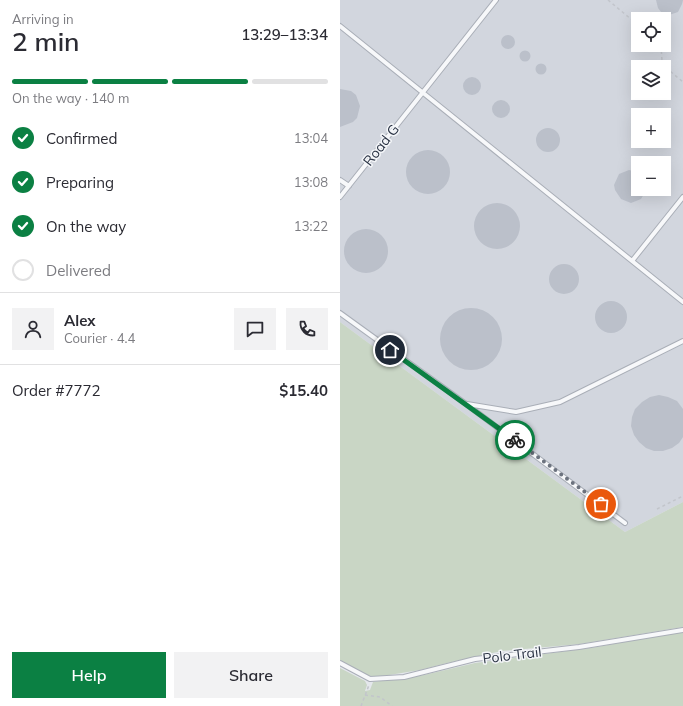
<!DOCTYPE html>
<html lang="en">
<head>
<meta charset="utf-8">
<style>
  :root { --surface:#fff; --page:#f2f2f3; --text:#2b2b33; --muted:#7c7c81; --line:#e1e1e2; --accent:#0b8043 }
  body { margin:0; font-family:Mulish,sans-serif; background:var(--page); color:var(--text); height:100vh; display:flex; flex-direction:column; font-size:15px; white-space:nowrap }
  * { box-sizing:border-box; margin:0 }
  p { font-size:13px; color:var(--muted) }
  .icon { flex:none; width:22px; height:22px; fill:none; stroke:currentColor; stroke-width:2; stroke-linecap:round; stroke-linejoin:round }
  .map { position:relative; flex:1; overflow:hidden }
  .panel { display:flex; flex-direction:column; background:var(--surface); width:340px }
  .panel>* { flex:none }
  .controls { position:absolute; left:291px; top:12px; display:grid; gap:8px }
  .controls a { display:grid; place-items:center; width:40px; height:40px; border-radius:0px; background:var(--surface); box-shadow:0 4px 16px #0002; font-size:20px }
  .pin { position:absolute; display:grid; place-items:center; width:34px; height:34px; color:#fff; margin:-17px; border:2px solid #fff; border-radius:50%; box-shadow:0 1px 4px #0007 }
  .courier { position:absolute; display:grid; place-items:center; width:40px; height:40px; margin:-20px; border:3px solid #0b8043; border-radius:50%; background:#fff; color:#222; box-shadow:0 1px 5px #0007 }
  .headline em { font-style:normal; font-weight:600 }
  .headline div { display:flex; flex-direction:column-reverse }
  .headline { display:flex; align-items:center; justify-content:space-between; height:68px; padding:0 12px }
  h1 { font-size:26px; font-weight:600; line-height:30px }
  .bar { display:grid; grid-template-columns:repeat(4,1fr); gap:6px 4px; align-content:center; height:48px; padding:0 12px }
  .bar i { height:5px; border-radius:3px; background:var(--line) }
  .bar .on { background:var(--accent) }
  .bar p { grid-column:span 4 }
  .line { display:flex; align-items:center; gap:10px; padding:0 12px; border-top:1px solid var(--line) }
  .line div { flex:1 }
  .round { display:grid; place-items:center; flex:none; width:42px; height:42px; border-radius:0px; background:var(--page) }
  ol { padding:0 12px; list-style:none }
  li { display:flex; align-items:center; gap:12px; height:44px }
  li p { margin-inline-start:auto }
  li .icon { padding:4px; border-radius:50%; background:var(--accent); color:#fff; stroke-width:4 }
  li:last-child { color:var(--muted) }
  li i { width:22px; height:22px; border:2px solid var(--line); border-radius:50% }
  .cta { display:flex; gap:8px; margin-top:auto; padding:8px 12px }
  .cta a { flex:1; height:46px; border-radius:0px; background:var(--accent); color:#fff; font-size:16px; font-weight:600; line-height:46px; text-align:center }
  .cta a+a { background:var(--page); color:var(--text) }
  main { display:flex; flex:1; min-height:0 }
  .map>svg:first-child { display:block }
  .built { fill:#d2d6de; fill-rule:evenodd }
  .green { fill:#c9d6c5 }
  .building { fill:#bbc0ca }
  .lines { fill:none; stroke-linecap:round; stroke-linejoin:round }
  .lane-casing { stroke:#a9aeb7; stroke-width:6 }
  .path { stroke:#c2c5cb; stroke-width:1.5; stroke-dasharray:3 3; stroke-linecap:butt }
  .lane { stroke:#f7f8fa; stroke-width:4 }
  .done { stroke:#6c737f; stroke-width:4; stroke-dasharray:0 7.2 }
  .route { stroke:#0b8043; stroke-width:5 }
  .labels { text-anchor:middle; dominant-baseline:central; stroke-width:3; stroke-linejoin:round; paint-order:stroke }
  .street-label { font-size:14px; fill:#2b3445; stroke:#f4f6f9 }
</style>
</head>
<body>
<main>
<section class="panel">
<div class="headline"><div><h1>2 min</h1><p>Arriving in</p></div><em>13:29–13:34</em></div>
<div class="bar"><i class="on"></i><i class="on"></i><i class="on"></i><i></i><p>On the way · 140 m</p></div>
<ol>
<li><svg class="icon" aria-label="check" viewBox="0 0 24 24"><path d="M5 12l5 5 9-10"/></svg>Confirmed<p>13:04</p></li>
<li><svg class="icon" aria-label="check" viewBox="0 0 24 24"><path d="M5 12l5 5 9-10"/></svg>Preparing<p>13:08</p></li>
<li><svg class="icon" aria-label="check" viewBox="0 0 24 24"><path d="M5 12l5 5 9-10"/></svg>On the way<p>13:22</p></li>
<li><i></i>Delivered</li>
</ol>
<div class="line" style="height:72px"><a class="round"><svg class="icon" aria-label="person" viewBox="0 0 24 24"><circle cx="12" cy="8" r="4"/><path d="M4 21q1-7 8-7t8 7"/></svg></a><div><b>Alex</b><p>Courier · 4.4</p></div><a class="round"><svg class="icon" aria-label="chat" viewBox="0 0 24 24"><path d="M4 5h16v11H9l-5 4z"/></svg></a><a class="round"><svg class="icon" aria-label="phone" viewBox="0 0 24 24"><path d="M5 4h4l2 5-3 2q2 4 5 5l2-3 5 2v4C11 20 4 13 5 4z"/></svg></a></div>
<div class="line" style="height:52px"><div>Order #7772</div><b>$15.40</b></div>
<div class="cta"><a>Help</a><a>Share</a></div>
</section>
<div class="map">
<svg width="343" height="706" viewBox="0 0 343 706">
  <rect width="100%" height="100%" fill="#e4e7ec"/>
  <path class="built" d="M0,0H343V502L285,532L0,322ZM298,19H324V45H298ZM298,67H324V93H298ZM298,115H324V141H298ZM298,163H324V189H298Z"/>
  <path class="green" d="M0,322L285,532L343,502V627L240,644L162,651L107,663L80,670L37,677L26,675L0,660Z
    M343,631V706H0V668L25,681L27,685L25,691L30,690L33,682L84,675L135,663L257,647Z"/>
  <path class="building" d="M316,0H343L342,4L338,12L329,15L321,12L318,8Z
    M161 42a7 7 0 1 1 14 0a7 7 0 1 1-14 0Z
    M179.5 56a5.5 5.5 0 1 1 11 0a5.5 5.5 0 1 1-11 0Z
    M195.5 69a5.5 5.5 0 1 1 11 0a5.5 5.5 0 1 1-11 0Z
    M123 86a9 9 0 1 1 18 0a9 9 0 1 1-18 0Z
    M0,89L11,91L16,95L20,106L17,118L13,122L0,127Z
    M152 109a9 9 0 1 1 18 0a9 9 0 1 1-18 0Z
    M196 140a12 12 0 1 1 24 0a12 12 0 1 1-24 0Z
    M66 172a22 22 0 1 1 44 0a22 22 0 1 1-44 0Z
    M289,170L298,172V189H307L301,199L291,203L281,199L275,190L274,185L279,174Z
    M134 226a23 23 0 1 1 46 0a23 23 0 1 1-46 0Z
    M4 251a22 22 0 1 1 44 0a22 22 0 1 1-44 0Z
    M209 279a15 15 0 1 1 30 0a15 15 0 1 1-30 0Z
    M255 317a16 16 0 1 1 32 0a16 16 0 1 1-32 0Z
    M100 339a31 31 0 1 1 62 0a31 31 0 1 1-62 0Z
    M319,395L328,397L337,401L343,409V437L339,443L332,448L323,451H314L306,448L299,442L294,435L291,426L292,417L295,409L302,402L310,397Z"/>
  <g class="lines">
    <g class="lane-casing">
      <path id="lane" d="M0,26L343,302
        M0,180L9,186
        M0,197L156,0
        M292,261L343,197
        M0,313L126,404L285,523
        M127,404L176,412L220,402L343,341
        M0,663L30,679L64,677L135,659L239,647L343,630"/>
    </g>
    <path class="path" d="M268,0L298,25
      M321,45L322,61L324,66L343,82
      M317,509L343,496
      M25,695L40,697L52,706
      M21,706L29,685"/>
    <use href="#lane" class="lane"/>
  </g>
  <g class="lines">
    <path class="done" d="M175,440L261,504"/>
    <path class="route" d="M50,350L175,440"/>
  </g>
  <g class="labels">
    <g class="street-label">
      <text transform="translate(41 145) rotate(-52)">Road G</text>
      <text transform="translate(172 655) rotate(-7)">Polo Trail</text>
    </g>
  </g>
</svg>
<div class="controls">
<a><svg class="icon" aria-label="locate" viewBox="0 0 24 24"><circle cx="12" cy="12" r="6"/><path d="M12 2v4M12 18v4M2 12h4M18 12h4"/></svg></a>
<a><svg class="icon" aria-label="layers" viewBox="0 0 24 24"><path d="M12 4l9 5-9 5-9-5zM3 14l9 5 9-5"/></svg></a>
<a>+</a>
<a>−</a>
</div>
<div class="pin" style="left:261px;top:504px;background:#ea580c"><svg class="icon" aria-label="bag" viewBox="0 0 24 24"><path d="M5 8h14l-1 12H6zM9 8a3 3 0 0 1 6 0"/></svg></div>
<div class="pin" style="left:50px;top:350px;background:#1f2937"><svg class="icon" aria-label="home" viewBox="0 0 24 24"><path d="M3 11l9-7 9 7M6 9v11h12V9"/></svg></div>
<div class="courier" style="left:175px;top:440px"><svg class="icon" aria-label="bike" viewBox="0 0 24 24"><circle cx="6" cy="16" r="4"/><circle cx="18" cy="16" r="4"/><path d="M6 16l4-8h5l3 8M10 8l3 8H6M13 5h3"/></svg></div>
</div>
</main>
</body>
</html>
